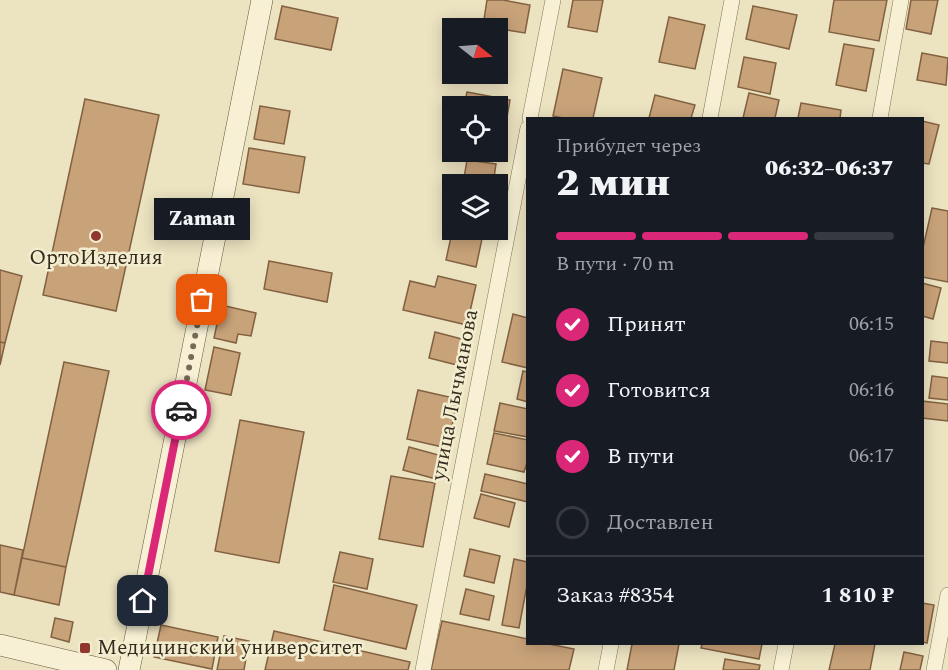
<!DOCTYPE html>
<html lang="ru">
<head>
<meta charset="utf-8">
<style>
  :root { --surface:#171b24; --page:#242831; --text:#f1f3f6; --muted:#9ea1a6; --line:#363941; --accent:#db2777 }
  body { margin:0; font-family:Spectral,serif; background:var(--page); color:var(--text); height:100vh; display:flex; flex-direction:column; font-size:22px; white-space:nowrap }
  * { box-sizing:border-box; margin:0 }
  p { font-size:20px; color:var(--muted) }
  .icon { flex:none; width:33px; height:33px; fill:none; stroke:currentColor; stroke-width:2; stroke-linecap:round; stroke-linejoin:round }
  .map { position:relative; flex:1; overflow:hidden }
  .details { position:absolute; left:526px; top:117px; width:398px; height:528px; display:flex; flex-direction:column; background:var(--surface); border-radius:0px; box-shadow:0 3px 15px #0003 }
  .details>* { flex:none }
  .needle { width:39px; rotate:107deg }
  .fabs { position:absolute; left:442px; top:18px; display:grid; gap:12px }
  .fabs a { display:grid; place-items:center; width:66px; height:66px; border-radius:0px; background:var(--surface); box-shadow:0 3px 15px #0003; font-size:30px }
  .pin { position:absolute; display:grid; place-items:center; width:51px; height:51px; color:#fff; margin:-26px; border-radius:12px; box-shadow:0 3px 9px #0006 }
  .courier { position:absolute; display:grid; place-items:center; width:60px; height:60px; margin:-30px; border:4px solid #db2777; border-radius:50%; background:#fff; color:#222; box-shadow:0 2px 8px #0007 }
  .bubble { position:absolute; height:42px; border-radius:0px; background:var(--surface); box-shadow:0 3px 15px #0003; font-size:20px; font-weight:800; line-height:42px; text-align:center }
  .headline em { font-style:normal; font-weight:800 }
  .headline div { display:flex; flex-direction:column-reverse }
  .headline { display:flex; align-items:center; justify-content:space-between; height:102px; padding:0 30px }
  h1 { font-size:39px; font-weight:800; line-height:45px }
  .bar { display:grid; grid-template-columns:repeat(4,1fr); gap:9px 6px; align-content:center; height:72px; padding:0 30px }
  .bar i { height:8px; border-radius:4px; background:var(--line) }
  .bar .active { background:var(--accent) }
  .bar p { grid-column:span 4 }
  .line { display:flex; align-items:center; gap:15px; padding:0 30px; border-top:2px solid var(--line) }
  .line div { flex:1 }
  ol { padding:0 30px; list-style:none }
  li { display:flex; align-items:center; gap:18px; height:66px }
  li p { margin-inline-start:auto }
  li .icon { padding:6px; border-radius:50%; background:var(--accent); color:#fff; stroke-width:4 }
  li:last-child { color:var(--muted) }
  li i { width:33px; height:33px; border:3px solid var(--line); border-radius:50% }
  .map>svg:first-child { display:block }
  .building { fill:#c8a279; stroke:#826141; stroke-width:1.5 }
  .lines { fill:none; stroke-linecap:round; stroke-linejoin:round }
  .minor-casing { stroke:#84755a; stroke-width:16 }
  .secondary-casing { stroke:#66563d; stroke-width:22 }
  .minor { stroke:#f7f0d4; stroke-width:15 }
  .secondary { stroke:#f7f0d4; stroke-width:21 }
  .done { stroke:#756b56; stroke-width:6; stroke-dasharray:0 10.8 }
  .route { stroke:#db2777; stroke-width:8 }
  .poi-dot { fill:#91362c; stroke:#f3edd0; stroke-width:2 }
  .labels { text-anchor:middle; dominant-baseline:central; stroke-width:5; stroke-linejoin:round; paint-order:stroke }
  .poi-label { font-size:21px; fill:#352b1d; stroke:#f3edd0 }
  .street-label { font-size:21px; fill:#352b1d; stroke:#f3edd0 }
</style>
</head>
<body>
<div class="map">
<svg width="948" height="670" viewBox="0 0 948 670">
  <rect width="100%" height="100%" fill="#ece3c1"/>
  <path class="building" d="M487,0H503L530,5L525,33L483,26Z
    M573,0H603L597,32L568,27Z
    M834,0H887L879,41L829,32Z
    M911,0H938L931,34L906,29Z
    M282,6L338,18L331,50L275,39Z
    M753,6L797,15L789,49L746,39Z
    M669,17L705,25L695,69L659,62Z
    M844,44L874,49L866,91L836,85Z
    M922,53L948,58L946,85L917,80Z
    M744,57L776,63L770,94L738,87Z
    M563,69L602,78L593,118H563L553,116Z
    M467,92L510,100L504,134L498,133V106H464Z
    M749,93L779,100L775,118H743Z
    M655,95L695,105L691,118H649Z
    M85,99L159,115L116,311L43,295Z
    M801,103L841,110L840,118H798Z
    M260,106L290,111L284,144L254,139Z
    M922,121L939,125L929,164L922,163Z
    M249,148L305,157L299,193L243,184Z
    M467,160L496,164L493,184H463Z
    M932,208L948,211V282L922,277V252Z
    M453,228L483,234L476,267L446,260Z
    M269,261L332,273L327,302L264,289Z
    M0,270L22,276L5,343L0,342Z
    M438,276L476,285L467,325L403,310L410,281L435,287Z
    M922,283L941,288L933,319L922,316Z
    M221,305L256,313L251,336L238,334L236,343L214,338Z
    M513,314L528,318V368L502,362Z
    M435,332L462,339L457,365L429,358Z
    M931,341L948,343V363L929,361Z
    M0,342L5,343L0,365Z
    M214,347L240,353L231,395L205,390Z
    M64,362L109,371L66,567L22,558Z
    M523,371L528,372V402L517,399Z
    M932,376L948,378V400L929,398Z
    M418,390L458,399L447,448L407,439Z
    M922,401L948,404V421L922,418Z
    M500,403L528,409V437L494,431Z
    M240,420L304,432L279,563L215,551Z
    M494,433L528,440V460L524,472L487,464Z
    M409,447L442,456L436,479L403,470Z
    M485,474L528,484V502L481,491Z
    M391,476L435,483L423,547L379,539Z
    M481,494L515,503L509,527L474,518Z
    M0,545L23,550L14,595L0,592Z
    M470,549L500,556L494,583L464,576Z
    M340,552L373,559L367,589L333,582Z
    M22,558L66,567L59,605L14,595Z
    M514,559L528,562V580L519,628L502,625Z
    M334,585L417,605L406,649L324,630Z
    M466,589L494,596L489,620L460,614Z
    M922,603L934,605L927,643L922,642Z
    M55,618L73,622L69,642L51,637Z
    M442,621L528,639V644H549L574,649L569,670H431Z
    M161,625L218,637L212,669L154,657Z
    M274,631L410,662L408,670H265Z
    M224,636L249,641L244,670H217Z
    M632,644H679L674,670H627Z
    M702,644H762L759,659L701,648Z
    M835,644H875L870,670H829Z
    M904,652L923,656L920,670H900Z
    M725,659L760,665L759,670H723Z"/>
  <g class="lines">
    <g class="minor-casing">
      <path id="minor" d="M530,118L553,0
        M710,118L732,0
        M880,118L901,0
        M423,670L528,128
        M606,670L611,644
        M781,670L786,644
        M934,670L948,595"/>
    </g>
    <g class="secondary-casing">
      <path id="secondary" d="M0,645L106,670
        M129,670L262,0"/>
    </g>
    <use href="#minor" class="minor"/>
    <use href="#secondary" class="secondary"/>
  </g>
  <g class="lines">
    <path class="done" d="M181,410L202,300"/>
    <path class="route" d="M143,601L181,410"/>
  </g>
  <g class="poi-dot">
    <circle cx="96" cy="236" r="6"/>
    <rect x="79" y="642" width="12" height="12" rx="3"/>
  </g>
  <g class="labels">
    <g class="poi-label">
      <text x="96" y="258">ОртоИзделия</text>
      <text x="97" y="648" text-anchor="start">Медицинский университет</text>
    </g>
    <g class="street-label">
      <text transform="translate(455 395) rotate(-79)">улица Лычманова</text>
    </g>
  </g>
</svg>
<div class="fabs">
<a><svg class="needle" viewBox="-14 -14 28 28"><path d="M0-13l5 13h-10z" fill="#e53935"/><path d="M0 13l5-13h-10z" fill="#9ea1a6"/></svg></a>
<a><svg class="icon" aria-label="locate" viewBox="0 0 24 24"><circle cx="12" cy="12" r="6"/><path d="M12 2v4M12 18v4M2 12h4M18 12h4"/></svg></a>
<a><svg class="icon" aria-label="layers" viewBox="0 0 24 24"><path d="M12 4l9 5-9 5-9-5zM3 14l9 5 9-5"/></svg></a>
</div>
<div class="pin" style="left:202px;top:300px;background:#ea580c"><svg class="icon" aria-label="bag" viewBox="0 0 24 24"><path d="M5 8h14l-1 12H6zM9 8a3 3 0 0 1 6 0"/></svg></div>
<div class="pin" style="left:143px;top:601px;background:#1f2937"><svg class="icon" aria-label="home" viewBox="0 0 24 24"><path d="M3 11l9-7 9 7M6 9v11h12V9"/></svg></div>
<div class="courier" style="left:181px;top:410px"><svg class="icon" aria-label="car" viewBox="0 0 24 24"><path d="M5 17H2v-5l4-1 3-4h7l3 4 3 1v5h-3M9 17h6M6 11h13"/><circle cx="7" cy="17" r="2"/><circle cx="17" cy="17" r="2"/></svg></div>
<div class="bubble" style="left:154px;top:198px;width:96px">Zaman</div>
<section class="details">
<div class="headline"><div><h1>2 мин</h1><p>Прибудет через</p></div><em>06:32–06:37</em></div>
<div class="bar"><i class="active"></i><i class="active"></i><i class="active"></i><i></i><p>В пути · 70 m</p></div>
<ol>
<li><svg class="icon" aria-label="check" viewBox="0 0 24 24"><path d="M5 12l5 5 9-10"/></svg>Принят<p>06:15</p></li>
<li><svg class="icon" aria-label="check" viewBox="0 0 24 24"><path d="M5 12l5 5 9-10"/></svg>Готовится<p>06:16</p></li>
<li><svg class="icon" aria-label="check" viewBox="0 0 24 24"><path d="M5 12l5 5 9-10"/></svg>В пути<p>06:17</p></li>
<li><i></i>Доставлен</li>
</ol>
<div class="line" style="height:78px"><div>Заказ #8354</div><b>1 810 ₽</b></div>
</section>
</div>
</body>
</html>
